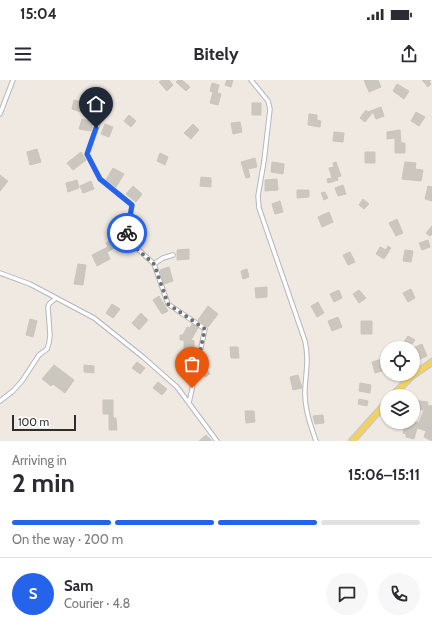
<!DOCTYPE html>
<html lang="en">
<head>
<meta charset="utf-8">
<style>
  :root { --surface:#fff; --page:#f7f7f7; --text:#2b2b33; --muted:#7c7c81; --line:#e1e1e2; --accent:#2563eb }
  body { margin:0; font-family:Cabin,sans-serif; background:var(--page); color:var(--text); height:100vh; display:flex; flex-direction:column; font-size:15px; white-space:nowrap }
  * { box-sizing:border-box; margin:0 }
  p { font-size:13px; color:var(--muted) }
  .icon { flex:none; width:22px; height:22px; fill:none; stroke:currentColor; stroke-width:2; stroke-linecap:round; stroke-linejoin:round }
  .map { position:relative; height:361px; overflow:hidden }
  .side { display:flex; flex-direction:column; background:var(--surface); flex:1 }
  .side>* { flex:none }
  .fabs { position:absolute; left:380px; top:261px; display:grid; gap:8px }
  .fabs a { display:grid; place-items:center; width:40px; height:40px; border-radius:50%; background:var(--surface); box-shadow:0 1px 3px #0004; font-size:20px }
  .scale { position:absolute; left:12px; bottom:10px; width:64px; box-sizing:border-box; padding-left:4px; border:2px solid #2e2e2e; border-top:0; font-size:11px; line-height:14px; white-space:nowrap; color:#2e2e2e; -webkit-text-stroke:3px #fff; paint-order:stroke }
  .pin { position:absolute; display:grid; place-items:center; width:34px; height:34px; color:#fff; margin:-41px -17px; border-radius:50% 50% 50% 0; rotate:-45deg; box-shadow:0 0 4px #0007 }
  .pin .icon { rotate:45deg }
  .courier { position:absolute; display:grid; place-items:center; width:40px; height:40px; margin:-20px; border:3px solid #2563eb; border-radius:50%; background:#fff; color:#222; box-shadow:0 1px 5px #0007 }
  .headline em { font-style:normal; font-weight:700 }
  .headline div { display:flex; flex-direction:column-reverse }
  .headline { display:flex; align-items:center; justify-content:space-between; height:68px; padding:0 12px }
  h1 { font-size:26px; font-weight:700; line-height:30px }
  .bar { display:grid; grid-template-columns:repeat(4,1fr); gap:6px 4px; align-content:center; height:48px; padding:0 12px }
  .bar i { height:5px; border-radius:3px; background:var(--line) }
  .bar .on { background:var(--accent) }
  .bar p { grid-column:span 4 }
  .line { display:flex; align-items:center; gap:10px; padding:0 12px; border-top:1px solid var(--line) }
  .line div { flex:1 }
  .round { display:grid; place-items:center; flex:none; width:42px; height:42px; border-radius:21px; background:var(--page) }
  .status { display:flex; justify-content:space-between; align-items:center; height:28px; padding:0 20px; background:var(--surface); direction:ltr }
  .status svg { height:11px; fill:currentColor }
  header { display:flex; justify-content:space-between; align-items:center; height:52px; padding:0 12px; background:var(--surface); font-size:18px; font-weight:700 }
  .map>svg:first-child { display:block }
  .building { fill:#cbc7bf; stroke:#cbc5ba }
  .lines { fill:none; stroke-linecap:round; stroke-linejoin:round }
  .minor-casing { stroke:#b4b7c1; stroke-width:5.5 }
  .primary-casing { stroke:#c9c9c9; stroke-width:8 }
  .minor { stroke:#fff; stroke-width:3.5 }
  .primary { stroke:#f2d163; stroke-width:5.5 }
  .done { stroke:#726f6d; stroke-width:4; stroke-dasharray:0 7.2 }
  .route { stroke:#2563eb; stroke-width:5 }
</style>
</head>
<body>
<div class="status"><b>15:04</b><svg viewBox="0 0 49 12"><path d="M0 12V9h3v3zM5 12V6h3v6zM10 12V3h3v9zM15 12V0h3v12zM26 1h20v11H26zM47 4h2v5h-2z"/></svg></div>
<header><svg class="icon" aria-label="menu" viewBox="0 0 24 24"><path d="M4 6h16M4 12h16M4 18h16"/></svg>Bitely<svg class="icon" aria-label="share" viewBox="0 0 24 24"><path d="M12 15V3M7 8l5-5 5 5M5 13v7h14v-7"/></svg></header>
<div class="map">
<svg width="432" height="361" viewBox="0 0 432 361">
  <rect width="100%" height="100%" fill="#efe9e1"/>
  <path class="building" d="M162,0H169L173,5L167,11L159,2Z
    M178,0H182L190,7L186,11L176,2Z
    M227,0H233L231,7L225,5Z
    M364,0H378L381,7L369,12Z
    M422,0H431L429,2L431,4L428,7Z
    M212,3L219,5L217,13L221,14L218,25L210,23L213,12L210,11Z
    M397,4L409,11L404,19L393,11Z
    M74,20L84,23L81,32L72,29Z
    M252,23H261V35H252Z
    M91,25L101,31L96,39L86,33Z
    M381,27L384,36L376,39L373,32L365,42L360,38L366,30L368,32Z
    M416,32L425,37L419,46L411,41Z
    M309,34L317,35V40L321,41L320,47L308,45Z
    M129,35L136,41L131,47L124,41Z
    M82,39L93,42L91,51L79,49Z
    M240,42L242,52L233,54L231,43Z
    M105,44L113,47L109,57L101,54Z
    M193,44L199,50L191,59L184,53Z
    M400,50L401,63H405V73H395V58L387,59V52Z
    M334,52L344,53L343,62L333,61Z
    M37,69L41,82L30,85L27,72Z
    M81,72L86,80L73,90L67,83Z
    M365,72H375V83H365Z
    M160,73L168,77L165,85L157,81Z
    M255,78L257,87L248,89L250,97L246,98L241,82Z
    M272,82L284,84L283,94L271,92Z
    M336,82L341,96L337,97L338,100L328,103L327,99L332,98L329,88L334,87L333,83Z
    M405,82L416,83L415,89L423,90L421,101L402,99Z
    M113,88L124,94L116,107L106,100Z
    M0,95L8,101L0,111Z
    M201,97L211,98V107L200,106Z
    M277,99L278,110L265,111V100Z
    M77,100L79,108L68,112L66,103Z
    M91,101L94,109L83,113L80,106Z
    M343,105L346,114L338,116L335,108Z
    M133,106L142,114L136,122L126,114Z
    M428,106L432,107V121L425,119Z
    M297,110H309V117L297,118Z
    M325,112L328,118L324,120L321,113Z
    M363,119L369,124L364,129L359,125Z
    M280,121L283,132L275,134L272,124Z
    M329,132L333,142L322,147L318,137Z
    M397,139L403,153L396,156L389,143Z
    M432,146V154L430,156L426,153Z
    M120,155L124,163L107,172L110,179L97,186L92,175L108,167L106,163Z
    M428,160L430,167L422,170L419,163Z
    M388,166L391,168L384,179L376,174L380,167L386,170Z
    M189,169V179L177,180V170Z
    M405,170L413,171L411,182L403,181Z
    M350,172L355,182L348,185L343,175Z
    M78,184L86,185L83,205L74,204Z
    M169,187L173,201L164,204L160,190Z
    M247,189L249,197L243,199L241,191Z
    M267,207V217L256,218L255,208Z
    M411,209L415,218L408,222L403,213Z
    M339,210L342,218L334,222L330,214Z
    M359,210L366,218L359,223L353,214Z
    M159,216L168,231L162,234L153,220Z
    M318,222L324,233L317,237L311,226Z
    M112,224L120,229L113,238L106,233Z
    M208,226L218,234L208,247L198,240Z
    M141,233L148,240L139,250L132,243Z
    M338,237L342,247L332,251L328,241Z
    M30,239L37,241L33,257L26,255Z
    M361,241H372V254H361Z
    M192,244L198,248L191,260L194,261V267H188V270H184V260H180V255H183L187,247L190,248Z
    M408,256L415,260L409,268H404L401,266Z
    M422,264L427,276L418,280L413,268Z
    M230,267H238L239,278H231Z
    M382,279L385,290L375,293L372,282Z
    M137,282L145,288L140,294L132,288Z
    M54,285L74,300L65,313L53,304L51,306L42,299Z
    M84,285L94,286V293L84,292Z
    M206,288L210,294L205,297L201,292Z
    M298,295L302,308L293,310L290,297Z
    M158,302L167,309L162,315L153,308Z
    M360,303L371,305L370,313L359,311Z
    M359,319L368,321L367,326L358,324Z
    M103,320H113V338H116L117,350H109V334H103Z
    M413,320L428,322L427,325L432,326V361L424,357L426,351L417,348L414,359L406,357V354L403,353L405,345L409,346L410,342L413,341L419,343L424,330L413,329Z
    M245,331H254L255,342L246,343Z
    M323,335L324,343L315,344L313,336Z
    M206,355L212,361H199Z"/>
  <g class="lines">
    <g class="minor-casing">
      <path id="minor" d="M251,0L268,21L270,29L264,81L258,116L259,128L305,261C309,280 306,290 305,309C304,327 310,344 316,361
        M0,34L13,0
        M101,35L87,74L100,99L132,125L127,159L154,184L168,224L205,249L189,323
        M154,184L163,178L173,175
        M0,193L30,204L94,238L143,277L177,307L217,361
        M0,321L13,311L22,301L39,275L47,269L49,263L50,255L48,227L49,224L56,218"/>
    </g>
    <g class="primary-casing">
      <path id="primary" d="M392,316L412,296L432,282
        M352,361L387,322"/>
    </g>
    <use href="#minor" class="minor"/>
    <use href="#primary" class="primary"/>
  </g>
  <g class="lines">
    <path class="done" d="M127,153L126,159L154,184L168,224L205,249L192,308"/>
    <path class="route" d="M96,48L87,74L100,99L132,125L127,153"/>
  </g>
</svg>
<div class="fabs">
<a><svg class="icon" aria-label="locate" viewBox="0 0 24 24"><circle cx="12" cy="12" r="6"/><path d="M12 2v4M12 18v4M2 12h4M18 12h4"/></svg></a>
<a><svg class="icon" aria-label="layers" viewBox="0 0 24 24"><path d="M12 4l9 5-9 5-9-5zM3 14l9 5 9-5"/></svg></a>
</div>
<div class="scale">100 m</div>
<div class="pin" style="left:192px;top:308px;background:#ea580c"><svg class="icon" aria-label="bag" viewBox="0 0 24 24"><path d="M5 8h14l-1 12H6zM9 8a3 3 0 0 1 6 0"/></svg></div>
<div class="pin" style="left:96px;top:48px;background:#1f2937"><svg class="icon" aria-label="home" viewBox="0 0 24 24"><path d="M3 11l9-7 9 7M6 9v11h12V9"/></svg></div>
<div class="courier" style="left:127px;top:153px"><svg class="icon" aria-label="bike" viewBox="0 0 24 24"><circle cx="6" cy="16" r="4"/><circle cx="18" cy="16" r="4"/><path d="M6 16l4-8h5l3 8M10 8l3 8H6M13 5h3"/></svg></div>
</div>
<section class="side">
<div class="headline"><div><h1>2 min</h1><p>Arriving in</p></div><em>15:06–15:11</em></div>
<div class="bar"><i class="on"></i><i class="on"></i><i class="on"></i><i></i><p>On the way · 200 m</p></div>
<div class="line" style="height:72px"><b class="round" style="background:var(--accent);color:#fff">S</b><div><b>Sam</b><p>Courier · 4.8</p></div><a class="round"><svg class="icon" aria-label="chat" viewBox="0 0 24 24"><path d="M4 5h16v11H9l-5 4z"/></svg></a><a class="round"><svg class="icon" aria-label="phone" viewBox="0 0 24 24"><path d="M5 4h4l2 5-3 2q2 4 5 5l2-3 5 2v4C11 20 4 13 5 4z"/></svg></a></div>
</section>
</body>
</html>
